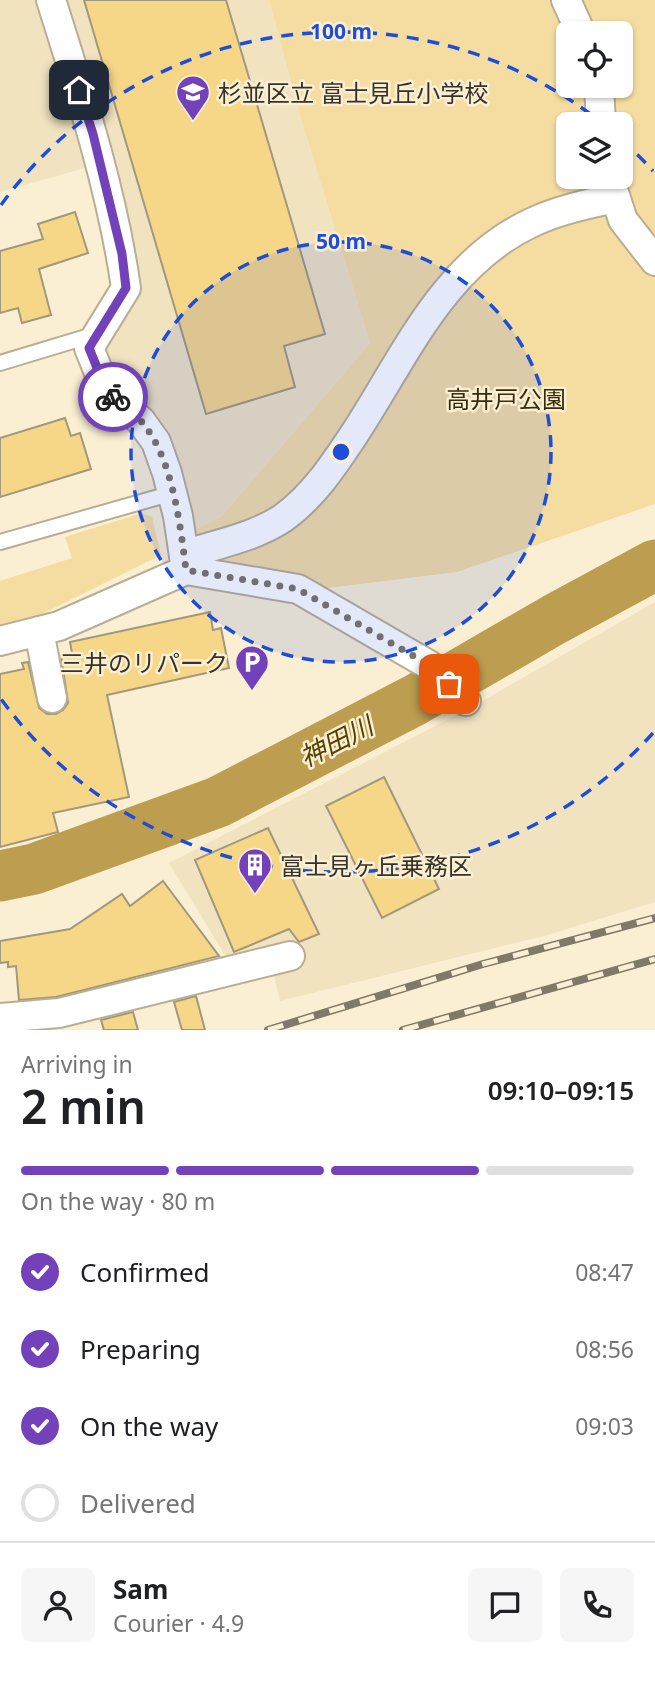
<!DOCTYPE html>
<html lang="en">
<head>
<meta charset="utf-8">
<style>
  :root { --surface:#fff; --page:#f6f6f6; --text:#202124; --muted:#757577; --line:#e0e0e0; --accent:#7342ba }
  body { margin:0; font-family:"Noto Sans","Noto Sans JP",sans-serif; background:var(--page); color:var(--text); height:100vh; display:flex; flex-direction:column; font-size:26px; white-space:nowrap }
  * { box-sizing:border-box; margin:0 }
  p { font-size:23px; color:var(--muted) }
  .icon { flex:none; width:38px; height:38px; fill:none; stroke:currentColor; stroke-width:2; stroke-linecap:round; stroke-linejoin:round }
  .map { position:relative; height:1030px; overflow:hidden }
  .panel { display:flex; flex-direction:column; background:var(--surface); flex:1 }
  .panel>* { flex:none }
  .controls { position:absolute; left:556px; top:21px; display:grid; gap:14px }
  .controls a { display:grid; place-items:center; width:77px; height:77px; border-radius:10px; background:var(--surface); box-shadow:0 2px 5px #0004; font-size:35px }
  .pin { position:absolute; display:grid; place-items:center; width:60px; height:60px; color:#fff; margin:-30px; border-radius:14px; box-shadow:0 4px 10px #0006 }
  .courier { position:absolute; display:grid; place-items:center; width:70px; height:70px; margin:-35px; border:5px solid #7342ba; border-radius:50%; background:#fff; color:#222; box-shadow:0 2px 9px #0007 }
  .headline em { font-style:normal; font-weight:600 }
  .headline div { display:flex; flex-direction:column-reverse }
  .headline { display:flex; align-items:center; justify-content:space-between; height:119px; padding:0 21px }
  h1 { font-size:46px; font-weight:600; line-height:52px }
  .bar { display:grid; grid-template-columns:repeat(4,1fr); gap:10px 7px; align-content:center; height:84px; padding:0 21px }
  .bar i { height:9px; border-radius:5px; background:var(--line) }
  .bar .current { background:var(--accent) }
  .bar p { grid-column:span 4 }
  .line { display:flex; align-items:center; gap:18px; padding:0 21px; border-top:2px solid var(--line) }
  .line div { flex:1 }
  .round { display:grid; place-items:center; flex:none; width:74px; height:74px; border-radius:10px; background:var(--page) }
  ol { padding:0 21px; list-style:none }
  li { display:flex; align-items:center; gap:21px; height:77px }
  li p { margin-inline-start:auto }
  li .icon { padding:7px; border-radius:50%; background:var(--accent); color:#fff; stroke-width:4 }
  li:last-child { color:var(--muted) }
  li i { width:38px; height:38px; border:4px solid var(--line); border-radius:50% }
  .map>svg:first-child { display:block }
  .built { fill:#f1e3c0 }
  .green { fill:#f5dda2; fill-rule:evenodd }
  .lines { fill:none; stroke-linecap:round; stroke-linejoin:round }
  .river { stroke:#bd9e50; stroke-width:51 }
  .building { fill:#f6d687; stroke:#a2987e; stroke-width:2 }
  .lane-casing { stroke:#b9ae94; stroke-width:18 }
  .street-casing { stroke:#b9ae94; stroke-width:32 }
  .lane { stroke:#fff; stroke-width:14 }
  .street { stroke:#fff; stroke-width:28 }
  .rail-casing { stroke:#807968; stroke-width:8 }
  .rail { stroke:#faefd3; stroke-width:5; stroke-dasharray:16; stroke-linecap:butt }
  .done { stroke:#7c7564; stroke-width:7; stroke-dasharray:0 12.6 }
  .route { stroke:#7342ba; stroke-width:9 }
  .ring { fill:none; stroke:#1d4ed8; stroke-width:3.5; stroke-dasharray:12 9 }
  .labels { text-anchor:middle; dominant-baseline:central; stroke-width:5; stroke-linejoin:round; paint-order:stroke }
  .poi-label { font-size:24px; fill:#383329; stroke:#faefd3; text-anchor:start }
  .park-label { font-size:24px; fill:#392c08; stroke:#faefd3 }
  .water-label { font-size:26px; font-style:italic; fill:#574100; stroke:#faefd3 }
  .centre { fill:#1d4ed8; stroke:#faefd3; stroke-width:3.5 }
  .ring-label { font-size:21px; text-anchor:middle; font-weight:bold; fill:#1d4ed8; stroke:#faefd3; stroke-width:5; stroke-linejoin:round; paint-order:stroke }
</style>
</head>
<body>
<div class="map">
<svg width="655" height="1030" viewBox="0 0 655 1030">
  <rect width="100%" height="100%" fill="#faefd3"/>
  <path class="built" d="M0,0H45L92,166L0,192Z
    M61,0H269L301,119L370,343L222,516L193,531L181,473L168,431L155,413L117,377L108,365L104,352L105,343L133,300Z
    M655,602V902L544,936L280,1001L273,972L229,962L169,863L470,708Z"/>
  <path class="green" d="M269,0H655V504L457,572L328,588L298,579L201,565L193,531L222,516L370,343L301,119ZM569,33H621V86H569ZM569,124H621V177H569Z
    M142,513L152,517L161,555L32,619L0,625V581L72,558L65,537Z"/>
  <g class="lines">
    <path class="river" d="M0,876L34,869L218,802L415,700L555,619L655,565"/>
  </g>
  <path class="building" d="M84,0H226L325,334L284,346L295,387L206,414Z
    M75,212L88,253L39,269L51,315L22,323L18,308L0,313V251L43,239L38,224Z
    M65,418L71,436L80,433L91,469L0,497V438Z
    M210,612L213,630L221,628L229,668L107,695L129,797L53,813L58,832L0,847V674L24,669L22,663L28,662L39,708L47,714H56L63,710L68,703L61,655L72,653L70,642Z
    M384,777L439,889L382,918L326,806Z
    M268,828L319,934L299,942L289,929L234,952L195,860Z
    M163,881L219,956L56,997L19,1000L16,966L8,967V962L0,963V941L70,929L122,894L130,906Z
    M196,996L205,1030H182L174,1002Z
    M133,1012L138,1030H104L101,1020Z"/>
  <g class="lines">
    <g class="lane-casing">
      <path id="lane" d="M0,363L96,334
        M0,542L173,493"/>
    </g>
    <g class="street-casing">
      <path id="street" d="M51,0C81,95 112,190 126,288L89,348L106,390L141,421L156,442L167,473L178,516L186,570
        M566,0L581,33
        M599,86L601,124
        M609,177L623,220L655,261
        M184,555C217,544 255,537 283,518C314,496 335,463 355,433C406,355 444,263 533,222C559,210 587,204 615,198
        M39,631L52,698
        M0,641L59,626L186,570L298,589L429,665L466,701
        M0,1018L59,1013L290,956"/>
    </g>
    <use href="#lane" class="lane"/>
    <use href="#street" class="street"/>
    <g class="rail-casing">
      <path id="rail" d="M268,1030L483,964L655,918
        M403,1030L655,959"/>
    </g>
    <use href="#rail" class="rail"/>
  </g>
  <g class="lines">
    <path class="done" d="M113,397C122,405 133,413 142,422C173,459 180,524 186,570L298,589L429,665L449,684"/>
    <path class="route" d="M79,90L93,134L122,254L126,288L89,348L106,390L113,397"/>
  </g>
  <circle cx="341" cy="452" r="210" fill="#1d4ed8" fill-opacity=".12"/>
  <g class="ring">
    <circle cx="341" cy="452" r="210"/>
    <path d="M653 733A420 420 0 0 1 1 699M1 205A420 420 0 0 1 602 123M622 140A420 420 0 0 1 653 171"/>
  </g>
  <defs>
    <g id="school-pin" transform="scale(1.75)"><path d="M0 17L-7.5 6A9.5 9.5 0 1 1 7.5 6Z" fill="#7342ba" stroke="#faefd3"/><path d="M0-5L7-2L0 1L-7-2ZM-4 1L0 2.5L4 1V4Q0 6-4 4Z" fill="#fff"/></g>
    <g id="parking-pin" transform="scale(1.75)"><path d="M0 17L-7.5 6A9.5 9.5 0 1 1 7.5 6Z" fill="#7342ba" stroke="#faefd3"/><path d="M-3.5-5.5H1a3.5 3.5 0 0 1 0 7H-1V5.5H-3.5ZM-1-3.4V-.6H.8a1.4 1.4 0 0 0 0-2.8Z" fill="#fff"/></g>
    <g id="building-pin" transform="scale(1.75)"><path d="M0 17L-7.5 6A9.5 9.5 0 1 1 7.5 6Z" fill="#7342ba" stroke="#faefd3"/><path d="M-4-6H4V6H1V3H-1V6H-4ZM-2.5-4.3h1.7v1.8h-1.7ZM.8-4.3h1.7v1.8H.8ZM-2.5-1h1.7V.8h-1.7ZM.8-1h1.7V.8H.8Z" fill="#fff"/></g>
  </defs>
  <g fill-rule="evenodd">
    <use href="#school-pin" x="193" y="92"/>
    <use href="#parking-pin" x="252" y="662"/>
    <use href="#building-pin" x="255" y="865"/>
  </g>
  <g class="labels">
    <g class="poi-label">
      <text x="218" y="92">杉並区立 富士見丘小学校</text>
      <text x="228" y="662" text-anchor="end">三井のリパーク</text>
      <text x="280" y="865">富士見ヶ丘乗務区</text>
    </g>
    <g class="park-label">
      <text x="506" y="398">高井戸公園</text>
    </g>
    <g class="water-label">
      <text transform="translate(336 741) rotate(-27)">神田川</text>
    </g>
  </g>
  <circle cx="341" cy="452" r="10" class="centre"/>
  <g class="ring-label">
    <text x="341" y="39">100 m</text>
    <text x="341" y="249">50 m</text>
  </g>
</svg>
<div class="controls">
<a><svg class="icon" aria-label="locate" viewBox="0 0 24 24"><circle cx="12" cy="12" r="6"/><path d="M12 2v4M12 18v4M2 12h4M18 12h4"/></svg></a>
<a><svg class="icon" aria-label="layers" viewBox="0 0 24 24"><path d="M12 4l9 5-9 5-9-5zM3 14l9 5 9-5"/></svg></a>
</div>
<div class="pin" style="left:449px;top:684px;background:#ea580c"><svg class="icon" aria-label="bag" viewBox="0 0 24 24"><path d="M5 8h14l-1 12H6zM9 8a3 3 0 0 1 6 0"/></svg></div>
<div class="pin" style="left:79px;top:90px;background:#1f2937"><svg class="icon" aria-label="home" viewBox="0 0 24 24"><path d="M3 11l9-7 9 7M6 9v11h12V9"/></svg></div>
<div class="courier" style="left:113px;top:397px"><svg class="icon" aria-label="bike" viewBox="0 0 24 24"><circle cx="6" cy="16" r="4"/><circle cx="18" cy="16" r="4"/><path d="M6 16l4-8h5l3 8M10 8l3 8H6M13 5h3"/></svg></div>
</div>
<section class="panel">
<div class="headline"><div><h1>2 min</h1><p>Arriving in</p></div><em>09:10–09:15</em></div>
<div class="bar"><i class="current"></i><i class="current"></i><i class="current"></i><i></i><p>On the way · 80 m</p></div>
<ol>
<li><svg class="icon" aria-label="check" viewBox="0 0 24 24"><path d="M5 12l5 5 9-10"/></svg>Confirmed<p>08:47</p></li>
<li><svg class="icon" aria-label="check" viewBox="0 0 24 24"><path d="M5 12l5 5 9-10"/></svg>Preparing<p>08:56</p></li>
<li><svg class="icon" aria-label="check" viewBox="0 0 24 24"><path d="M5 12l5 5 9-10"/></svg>On the way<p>09:03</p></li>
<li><i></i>Delivered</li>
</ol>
<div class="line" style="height:126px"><a class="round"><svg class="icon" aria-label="person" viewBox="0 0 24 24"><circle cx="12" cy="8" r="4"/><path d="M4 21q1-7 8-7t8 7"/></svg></a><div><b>Sam</b><p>Courier · 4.9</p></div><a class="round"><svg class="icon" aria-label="chat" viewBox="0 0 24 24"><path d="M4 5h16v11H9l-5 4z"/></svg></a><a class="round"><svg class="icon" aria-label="phone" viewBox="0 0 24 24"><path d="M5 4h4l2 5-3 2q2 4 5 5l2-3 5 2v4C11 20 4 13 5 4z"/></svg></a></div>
</section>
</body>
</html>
